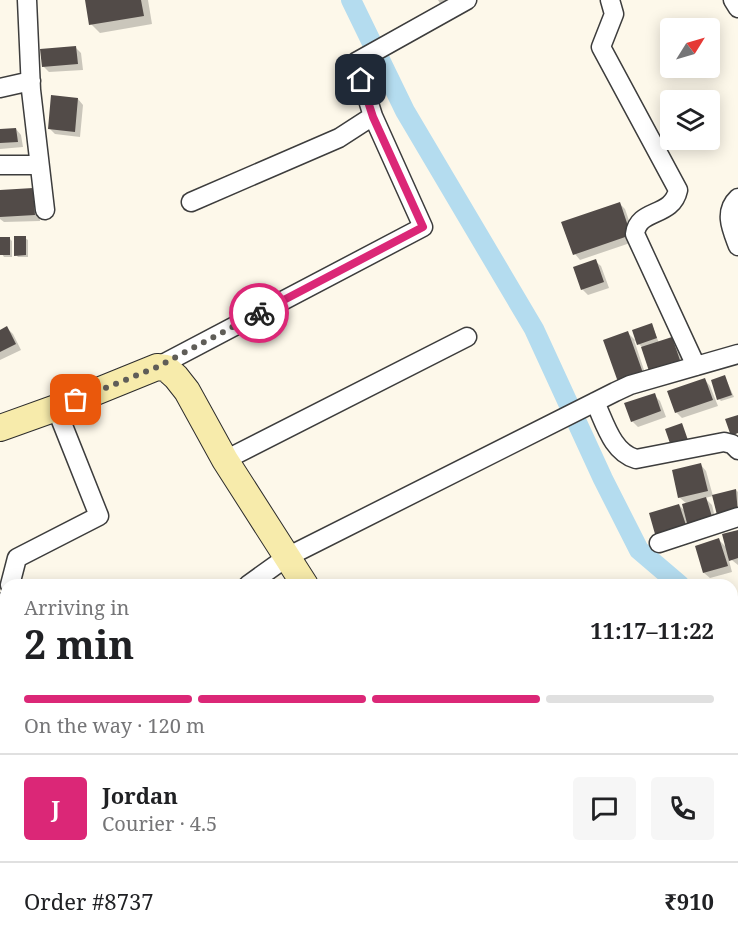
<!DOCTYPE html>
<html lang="en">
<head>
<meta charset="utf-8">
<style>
  :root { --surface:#fff; --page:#f6f6f6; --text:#202124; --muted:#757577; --line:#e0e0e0; --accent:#db2777 }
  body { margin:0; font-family:"Noto Serif",serif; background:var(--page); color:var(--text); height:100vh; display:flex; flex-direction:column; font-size:22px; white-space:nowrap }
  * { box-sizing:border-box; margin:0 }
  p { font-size:20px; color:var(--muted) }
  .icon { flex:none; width:33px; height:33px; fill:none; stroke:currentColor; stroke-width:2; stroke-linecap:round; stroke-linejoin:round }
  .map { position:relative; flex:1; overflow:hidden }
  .details { position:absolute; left:0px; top:579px; width:738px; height:372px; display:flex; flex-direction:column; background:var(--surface); border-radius:18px 18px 0 0; box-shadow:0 3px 15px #0003 }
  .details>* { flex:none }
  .needle { width:39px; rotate:53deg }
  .tools { position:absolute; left:660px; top:18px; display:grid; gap:12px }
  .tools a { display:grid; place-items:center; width:60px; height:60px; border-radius:6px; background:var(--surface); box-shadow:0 3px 15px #0003; font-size:30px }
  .pin { position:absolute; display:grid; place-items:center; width:51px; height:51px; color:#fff; margin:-26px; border-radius:12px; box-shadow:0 3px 9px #0006 }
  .courier { position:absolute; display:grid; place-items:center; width:60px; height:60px; margin:-30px; border:4px solid #db2777; border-radius:50%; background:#fff; color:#222; box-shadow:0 2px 8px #0007 }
  .head em { font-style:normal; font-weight:700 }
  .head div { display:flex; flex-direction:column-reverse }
  .head { display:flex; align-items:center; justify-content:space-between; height:102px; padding:0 24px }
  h1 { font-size:39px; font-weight:700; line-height:45px }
  .bar { display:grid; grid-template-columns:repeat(4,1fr); gap:9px 6px; align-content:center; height:72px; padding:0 24px }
  .bar i { height:8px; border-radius:4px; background:var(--line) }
  .bar .active { background:var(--accent) }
  .bar p { grid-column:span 4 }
  .line { display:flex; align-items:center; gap:15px; padding:0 24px; border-top:2px solid var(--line) }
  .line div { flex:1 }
  .round { display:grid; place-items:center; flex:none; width:63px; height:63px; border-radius:6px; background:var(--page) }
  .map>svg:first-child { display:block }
  .shadow { fill:#0003 }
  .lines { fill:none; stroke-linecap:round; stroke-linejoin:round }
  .canal { stroke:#b4dcef; stroke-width:20 }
  .building { fill:#524b48 }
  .minor-casing { stroke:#3d3d3d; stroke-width:21 }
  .secondary-casing { stroke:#2c2c2c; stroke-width:28 }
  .minor { stroke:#fff; stroke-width:18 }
  .secondary { stroke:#f7ebab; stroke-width:26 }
  .done { stroke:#5f5d58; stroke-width:6; stroke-dasharray:0 10.8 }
  .route { stroke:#db2777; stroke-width:8 }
</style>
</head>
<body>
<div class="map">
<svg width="738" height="951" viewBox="0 0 738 951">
  <rect width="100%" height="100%" fill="#fdf8ea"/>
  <path class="shadow" d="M86,0H148L152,24L100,33L91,24Z
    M438,0H472L444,10Z
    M75,47L81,53L83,70L49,72L43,66Z
    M78,99L83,105L80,137L55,134L49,128Z
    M16,129L21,135L23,147L0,149V131Z
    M33,190L38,196L40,221L4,222L0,219V191Z
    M619,203L625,209L636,241L580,260L575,254Z
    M9,238L12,241V257H4L2,254Z
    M25,238L28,240V257H18L16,255Z
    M595,261L601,266L609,288L588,295L582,289Z
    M652,325L659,343L672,338L678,344L686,369L651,373L642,347L634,340L647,379L625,387L628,333L638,343Z
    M7,328L13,334L21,350L0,360V331Z
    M725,377L734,397L721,401L719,399Z
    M705,380L710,386L718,406L682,418L676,412Z
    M654,395L660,401L666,417L638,427L632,421Z
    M701,465L706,471L713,496L705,498L712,505L717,526L665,546L679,505L686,512L687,504L679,497Z
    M736,490L738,492V520Z
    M738,532V565L728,557L732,572L710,578L704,573L719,540L728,549Z
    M5,625L6,676L0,680V628Z
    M529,947L534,951H517Z"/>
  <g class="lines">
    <path class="canal" d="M351,0L405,111L534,329L603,479L639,550L680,585
      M732,607L738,608"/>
  </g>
  <path class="building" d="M85,0H141L144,16L89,25Z
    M76,46L78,64L42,67L40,49Z
    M51,95L78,98L75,132L48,129Z
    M16,128L18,142L0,143V129Z
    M33,188L35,215L0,217V190Z
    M620,202L631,235L573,255L561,222Z
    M14,236H26V255L14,256Z
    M0,237H10V255H0Z
    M596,259L604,282L581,290L573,267Z
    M652,323L657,338L637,345L632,330Z
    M7,326L16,344L0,352V330Z
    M628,331L643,373L618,382L603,340Z
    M672,337L681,363L650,374L641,347Z
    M725,375L732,395L717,400L711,380Z
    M705,378L713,400L675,413L667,391Z
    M655,393L661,411L631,422L624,403Z
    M738,415V433L731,436L725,419Z
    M682,423L689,443L672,449L665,429Z
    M701,463L708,491L678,498L672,470Z
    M736,489L738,514L718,519L712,495Z
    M706,497L713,520L688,527L682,504Z
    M679,504L688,531L657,541L649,513Z
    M738,530V558L729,561L722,534Z
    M719,538L728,566L703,573L695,546Z
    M5,624L6,668L0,671V626Z
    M93,945H114L116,951H95Z
    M120,945H142L144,951H122Z
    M151,945H172L174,951H153Z
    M261,945H270L272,951H245Z
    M280,945H302L304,951H282Z
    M313,945H334L336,951H315Z"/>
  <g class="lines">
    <g class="minor-casing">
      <path id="minor" d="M27,0L31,90L45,210
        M610,0L614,14L601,47L678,190C672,218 638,208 635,234L696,366
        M733,0L738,8
        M0,88L31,81
        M0,165H39
        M738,198C723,212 732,230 738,246
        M191,202L339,138L373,116
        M157,367L423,227L373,116L356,62L467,0
        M595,402C605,423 612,452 636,459L724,442L732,444L738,450
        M225,460L467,337
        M659,543L738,517
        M10,585L17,558L99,516L56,408
        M248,585L287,557L615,392L630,385L738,354
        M0,605L6,601
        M0,731L6,727
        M732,766L738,763
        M732,885L738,883
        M0,907L6,904
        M358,945L362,951
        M489,945L491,951
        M197,951L212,945"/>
    </g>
    <g class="secondary-casing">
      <path id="secondary" d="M0,428L56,408L157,367L166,368L176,377L187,391L225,460L305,585
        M636,945L638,951"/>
    </g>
    <use href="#minor" class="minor"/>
    <use href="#secondary" class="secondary"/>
  </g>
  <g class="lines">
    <path class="done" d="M76,400L157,367L259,313"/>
    <path class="route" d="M259,313L423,227L373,117L361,80"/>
  </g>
</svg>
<div class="tools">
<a><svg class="needle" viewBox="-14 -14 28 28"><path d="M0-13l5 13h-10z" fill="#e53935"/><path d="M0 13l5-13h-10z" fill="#757577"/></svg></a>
<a><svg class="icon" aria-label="layers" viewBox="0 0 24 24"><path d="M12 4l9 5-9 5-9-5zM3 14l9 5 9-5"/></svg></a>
</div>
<div class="pin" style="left:76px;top:400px;background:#ea580c"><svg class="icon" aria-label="bag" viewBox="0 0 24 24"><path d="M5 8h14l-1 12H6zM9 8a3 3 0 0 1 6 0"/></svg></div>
<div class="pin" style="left:361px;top:80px;background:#1f2937"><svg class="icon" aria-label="home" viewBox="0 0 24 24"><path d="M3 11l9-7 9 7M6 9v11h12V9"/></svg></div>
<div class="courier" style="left:259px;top:313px"><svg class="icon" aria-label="bike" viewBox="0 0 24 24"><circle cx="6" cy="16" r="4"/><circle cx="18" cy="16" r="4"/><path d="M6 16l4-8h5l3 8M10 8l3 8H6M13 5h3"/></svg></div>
<section class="details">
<div class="head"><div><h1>2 min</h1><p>Arriving in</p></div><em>11:17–11:22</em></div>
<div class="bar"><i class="active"></i><i class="active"></i><i class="active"></i><i></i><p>On the way · 120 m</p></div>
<div class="line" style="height:108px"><b class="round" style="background:var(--accent);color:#fff">J</b><div><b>Jordan</b><p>Courier · 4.5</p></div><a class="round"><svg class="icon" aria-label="chat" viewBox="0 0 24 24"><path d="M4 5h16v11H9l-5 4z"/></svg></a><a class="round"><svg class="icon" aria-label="phone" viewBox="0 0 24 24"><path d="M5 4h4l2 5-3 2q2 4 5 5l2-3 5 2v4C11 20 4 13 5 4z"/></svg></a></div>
<div class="line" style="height:78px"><div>Order #8737</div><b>₹910</b></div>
</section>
</div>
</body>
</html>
